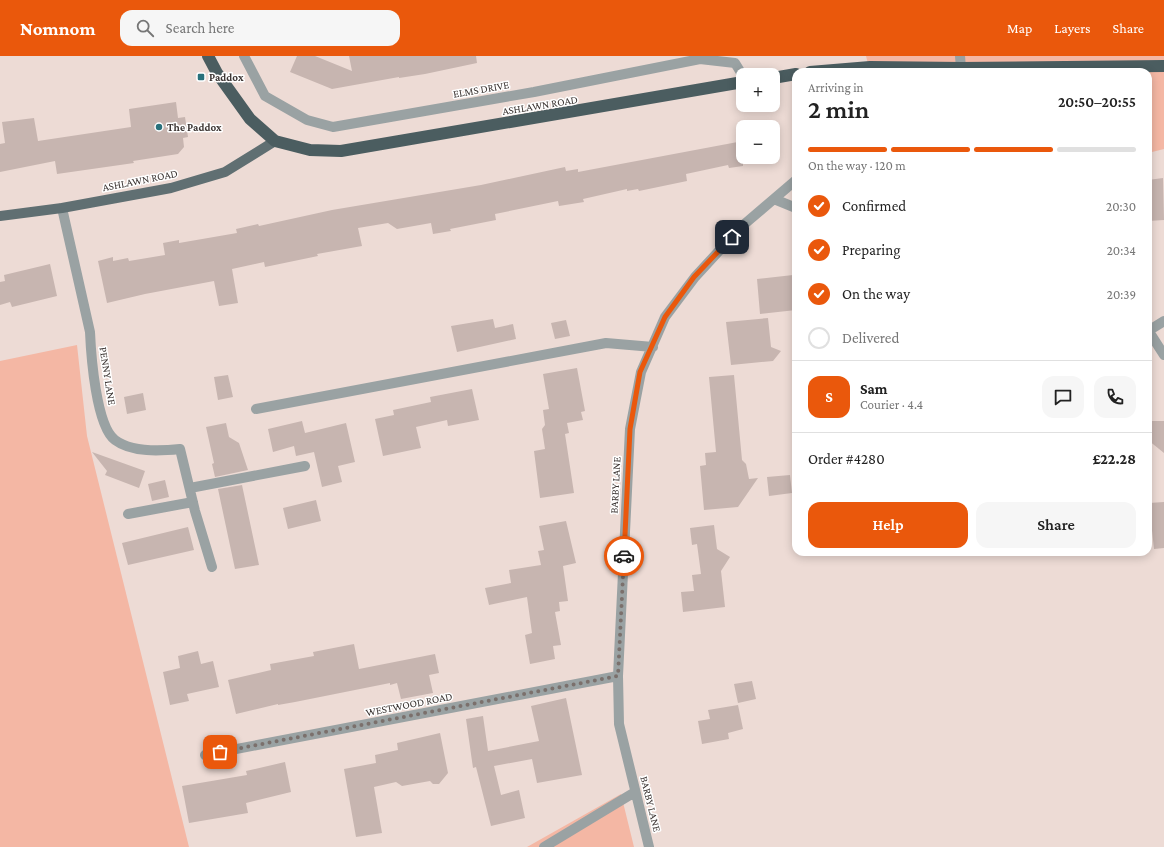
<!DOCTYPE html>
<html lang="en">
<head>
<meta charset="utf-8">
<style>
  :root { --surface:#fff; --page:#f6f6f6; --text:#222; --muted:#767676; --line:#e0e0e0; --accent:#ea580c }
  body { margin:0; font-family:"Crimson Pro",serif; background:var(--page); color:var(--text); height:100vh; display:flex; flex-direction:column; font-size:15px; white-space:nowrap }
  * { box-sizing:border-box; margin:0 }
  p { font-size:13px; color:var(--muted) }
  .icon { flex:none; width:22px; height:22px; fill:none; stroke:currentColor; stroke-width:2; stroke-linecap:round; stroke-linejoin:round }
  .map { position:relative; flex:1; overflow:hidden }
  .drawer { position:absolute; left:792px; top:12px; width:360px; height:488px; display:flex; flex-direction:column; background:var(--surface); border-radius:12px; box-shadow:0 2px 10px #0003 }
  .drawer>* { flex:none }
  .buttons { position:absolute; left:736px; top:12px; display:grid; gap:8px }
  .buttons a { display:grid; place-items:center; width:44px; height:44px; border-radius:8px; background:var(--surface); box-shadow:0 2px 10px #0003; font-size:20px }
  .pin { position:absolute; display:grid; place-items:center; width:34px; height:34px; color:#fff; margin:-17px; border-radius:8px; box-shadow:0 2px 6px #0006 }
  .courier { position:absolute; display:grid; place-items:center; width:40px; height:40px; margin:-20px; border:3px solid #ea580c; border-radius:50%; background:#fff; color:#222; box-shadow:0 1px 5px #0007 }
  .overview em { font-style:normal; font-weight:600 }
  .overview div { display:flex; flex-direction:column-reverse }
  .overview { display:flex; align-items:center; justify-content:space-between; height:68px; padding:0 16px }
  h1 { font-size:26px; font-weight:600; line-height:30px }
  .bar { display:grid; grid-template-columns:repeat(4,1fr); gap:6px 4px; align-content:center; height:48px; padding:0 16px }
  .bar i { height:5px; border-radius:3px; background:var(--line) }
  .bar .active { background:var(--accent) }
  .bar p { grid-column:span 4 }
  .line { display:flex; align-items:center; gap:10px; padding:0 16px; border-top:1px solid var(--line) }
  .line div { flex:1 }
  .round { display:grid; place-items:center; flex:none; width:42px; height:42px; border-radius:12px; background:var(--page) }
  ol { padding:0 16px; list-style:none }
  li { display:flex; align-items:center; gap:12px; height:44px }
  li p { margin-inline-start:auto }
  li .icon { padding:4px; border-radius:50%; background:var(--accent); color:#fff; stroke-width:4 }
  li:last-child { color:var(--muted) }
  li i { width:22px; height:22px; border:2px solid var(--line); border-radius:50% }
  .cta { display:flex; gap:8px; margin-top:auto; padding:8px 16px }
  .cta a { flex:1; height:46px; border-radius:12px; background:var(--accent); color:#fff; font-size:16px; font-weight:600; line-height:46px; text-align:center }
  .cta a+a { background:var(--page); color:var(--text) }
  header { display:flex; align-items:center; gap:24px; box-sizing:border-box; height:56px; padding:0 20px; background:var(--accent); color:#fff }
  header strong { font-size:19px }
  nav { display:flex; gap:22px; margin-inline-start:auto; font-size:14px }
  .search { width:280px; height:36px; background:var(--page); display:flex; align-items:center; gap:10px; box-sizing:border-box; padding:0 14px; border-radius:12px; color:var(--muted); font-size:15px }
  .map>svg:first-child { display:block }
  .green { fill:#f4b7a4 }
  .building { fill:#c7b5b0 }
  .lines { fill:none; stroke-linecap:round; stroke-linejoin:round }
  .minor { stroke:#9aa2a3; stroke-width:10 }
  .major { stroke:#606f72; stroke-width:10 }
  .highway { stroke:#4b5d60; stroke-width:12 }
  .done { stroke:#7b706c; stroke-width:4; stroke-dasharray:0 7.2 }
  .route { stroke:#ea580c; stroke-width:5 }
  .poi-dot { fill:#29717c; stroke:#fff; stroke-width:1.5 }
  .labels { text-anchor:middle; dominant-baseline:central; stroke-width:3; stroke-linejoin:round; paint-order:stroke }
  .poi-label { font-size:11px; font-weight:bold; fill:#3d3634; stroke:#fff; text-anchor:start }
  .street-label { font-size:11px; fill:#3d3634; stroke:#fff }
</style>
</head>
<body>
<header>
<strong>Nomnom</strong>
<div class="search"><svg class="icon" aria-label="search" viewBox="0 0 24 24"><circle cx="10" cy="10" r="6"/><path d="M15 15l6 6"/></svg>Search here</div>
<nav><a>Map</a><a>Layers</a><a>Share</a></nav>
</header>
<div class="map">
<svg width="1164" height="791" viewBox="0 0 1164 791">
  <rect width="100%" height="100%" fill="#eddbd5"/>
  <path class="green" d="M866,0H1164V93L1148,97V16H870Z
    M77,289L87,380L189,791H0V305Z
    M621,738L634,791H527Z"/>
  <path class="building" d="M297,0H315L352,15L349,0H476L477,7L425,18L399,22V21L332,33L290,16Z
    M176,46L178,62L185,61L188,81L183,82L184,91L178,98L133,105L134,107L57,118L55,105L0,116V88L5,87L2,66L34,62L38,85L131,71L129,53Z
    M743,85V110L729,112L728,109L686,118L687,125L639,135L638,133L627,135V133L583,143L584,146L559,150L558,145L495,158L496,164L450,173L451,175L433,178L431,167L397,173L388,167L358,172L362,190L317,198L318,200L265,211L264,206L232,213L238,247L219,250L214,225L145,238L107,247L98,205L113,201V205L128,202L129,205L165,199L163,187L179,184V187L237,177L236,173L258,168L259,170L332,154L481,129L565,111L566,115L578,113V116Z
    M1163,122L1164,164L1148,165V124Z
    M50,208L57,240L12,251L10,246L0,249V226L5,225L4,219Z
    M793,219L794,233H796V254L760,258L757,223Z
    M768,262L771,291L781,295L773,305L731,309L726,266Z
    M493,263L495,272L513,268L516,283L457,296L451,270Z
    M566,264L570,280L555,283L551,267Z
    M577,312L585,355L581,356L583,364L567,367L569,377L565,378L574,437L540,442L534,395L545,393L542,373L545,369L543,354L549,353L543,318Z
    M228,319L233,341L218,344L214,321Z
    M734,319L742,404L746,408L749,423L758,422L738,451L704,454L700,410L706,409L705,397L716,396L709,321Z
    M472,333L479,364L448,370L447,364L416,371L421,392L383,400L375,363L394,359L393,354L431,346L430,341Z
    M143,337L146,354L127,358L124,341Z
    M302,365L305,377L346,367L355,406L338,410L342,426L322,431L314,396L296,400L294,390L273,396L268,373Z
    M1148,365H1164V397L1148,384Z
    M226,367L229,381L239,387L248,414L215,421L212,408L214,407L206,371Z
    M92,396L145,415L139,432L105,419L107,415Z
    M790,419L792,437L769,440L767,421Z
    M165,424L169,441L152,445L148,428Z
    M242,429L259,509L235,513L218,433Z
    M316,444L321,465L288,473L283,452Z
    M1164,446V492L1154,493L1149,447Z
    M566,465L576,507L563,510L568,545L559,546L560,555L555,556L561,589L553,590L555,603L530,608L525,579L532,577L527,541L489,549L485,532L511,527L509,514L541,509L538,495L544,494L539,470Z
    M714,469L717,493L730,501L721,515L725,551L683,556L681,536L694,535L692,519L701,518L697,488L692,489L690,472Z
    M188,471L194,494L128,509L122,487Z
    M354,588L359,613L435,598L439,617L429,619L433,637L401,643L397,627L390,629V627L295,646L278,649V648L236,658L228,624L271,614L270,608L314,600L313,596Z
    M198,595L201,608L213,605L219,631L187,638L189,645L170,649L163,616L180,612L178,600Z
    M752,625L756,643L738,647L734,628Z
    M566,642L582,719L537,727L532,703L494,710L501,739L519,734L525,762L491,770L476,711L473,712L466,663L483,660L488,695L539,685L531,650Z
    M738,649L743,673L728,677L729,683L702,688L698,665L710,663L708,654Z
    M440,677L448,717L439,728H433L430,725L402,730L396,726L374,731L382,777L356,781L344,713L376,707L375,699L398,694L397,687Z
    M285,706L291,736L246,747L248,757L189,767L182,730L247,719L246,715Z"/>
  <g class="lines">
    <path class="minor" d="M244,0L265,40L307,64L333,71L534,36L700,3L735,7L743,20
      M960,0L961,12
      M774,143L796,152
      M62,152L90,276C91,299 96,370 115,384C132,397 161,395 180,393L195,455L212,511
      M1148,274L1164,299
      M1148,275L1164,265
      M256,353L606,287L653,291
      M190,432L305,410
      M128,458L193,446
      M205,699L618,620
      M544,791L635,736
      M649,791L619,668L618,620L630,373L641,316L665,261L695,221L741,171L796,124"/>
    <path class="major" d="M0,160L62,152L171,132L225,116L275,85"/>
    <path class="highway" d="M208,0L217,17L250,63L275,85L310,94L341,95L743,26
      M810,16L870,11L961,12L1164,10
      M773,22L796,18"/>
  </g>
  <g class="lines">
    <path class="done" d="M220,696L618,620L624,500"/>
    <path class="route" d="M624,500L630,373L640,316L665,261L694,221L732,181"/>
  </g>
  <g class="poi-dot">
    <rect x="197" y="17" width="8" height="8" rx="2"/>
    <circle cx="159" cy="71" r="4"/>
  </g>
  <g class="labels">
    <g class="poi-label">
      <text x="209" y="21">Paddox</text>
      <text x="167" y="71">The Paddox</text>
    </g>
    <g class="street-label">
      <text transform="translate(481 33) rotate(-10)">ELMS DRIVE</text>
      <text transform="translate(540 49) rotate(-9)">ASHLAWN ROAD</text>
      <text transform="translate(140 124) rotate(-11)">ASHLAWN ROAD</text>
      <text transform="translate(108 320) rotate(81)">PENNY LANE</text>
      <text transform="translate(615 429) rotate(-87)">BARBY LANE</text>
      <text transform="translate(409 648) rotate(-11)">WESTWOOD ROAD</text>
      <text transform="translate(651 748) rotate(76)">BARBY LANE</text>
    </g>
  </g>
</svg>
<div class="buttons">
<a>+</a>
<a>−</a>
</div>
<div class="pin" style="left:220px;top:696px;background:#ea580c"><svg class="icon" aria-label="bag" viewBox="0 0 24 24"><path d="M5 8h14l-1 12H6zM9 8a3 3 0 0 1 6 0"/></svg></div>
<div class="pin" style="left:732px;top:181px;background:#1f2937"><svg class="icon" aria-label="home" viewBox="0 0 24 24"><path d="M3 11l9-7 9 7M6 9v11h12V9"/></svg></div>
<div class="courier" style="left:624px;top:500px"><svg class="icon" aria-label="car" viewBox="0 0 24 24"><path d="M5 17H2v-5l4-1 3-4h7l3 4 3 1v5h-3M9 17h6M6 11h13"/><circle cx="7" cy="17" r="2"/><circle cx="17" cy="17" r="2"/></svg></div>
<section class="drawer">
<div class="overview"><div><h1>2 min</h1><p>Arriving in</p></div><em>20:50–20:55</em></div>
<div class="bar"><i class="active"></i><i class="active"></i><i class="active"></i><i></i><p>On the way · 120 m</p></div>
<ol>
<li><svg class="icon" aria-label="check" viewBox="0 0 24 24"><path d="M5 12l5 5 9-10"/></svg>Confirmed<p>20:30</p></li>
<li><svg class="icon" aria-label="check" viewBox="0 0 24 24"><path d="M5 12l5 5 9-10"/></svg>Preparing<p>20:34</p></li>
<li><svg class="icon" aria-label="check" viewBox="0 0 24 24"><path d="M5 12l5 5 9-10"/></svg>On the way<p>20:39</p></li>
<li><i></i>Delivered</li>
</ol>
<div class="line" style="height:72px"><b class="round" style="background:var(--accent);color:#fff">S</b><div><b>Sam</b><p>Courier · 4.4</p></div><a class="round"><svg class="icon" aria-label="chat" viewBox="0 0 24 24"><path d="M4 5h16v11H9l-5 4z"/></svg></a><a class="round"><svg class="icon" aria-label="phone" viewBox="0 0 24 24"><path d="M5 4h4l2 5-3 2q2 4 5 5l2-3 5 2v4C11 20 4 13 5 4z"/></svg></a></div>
<div class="line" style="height:52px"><div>Order #4280</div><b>£22.28</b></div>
<div class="cta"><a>Help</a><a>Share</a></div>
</section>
</div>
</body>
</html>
